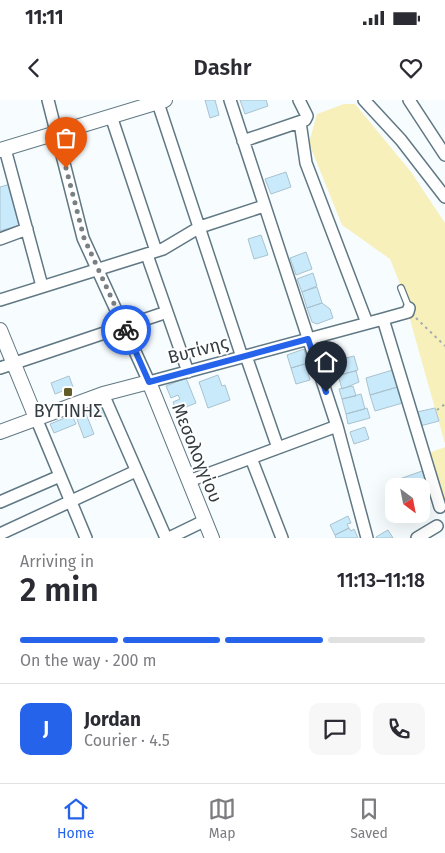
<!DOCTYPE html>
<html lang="en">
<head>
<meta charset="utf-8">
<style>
  :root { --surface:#fff; --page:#f7f7f7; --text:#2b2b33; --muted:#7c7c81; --line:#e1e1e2; --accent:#2563eb }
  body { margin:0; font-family:"Fira Sans",sans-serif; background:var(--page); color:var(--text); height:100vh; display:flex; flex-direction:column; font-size:19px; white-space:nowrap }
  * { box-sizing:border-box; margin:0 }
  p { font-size:16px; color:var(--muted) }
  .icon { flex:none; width:28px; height:28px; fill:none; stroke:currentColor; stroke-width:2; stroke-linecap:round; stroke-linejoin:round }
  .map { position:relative; height:438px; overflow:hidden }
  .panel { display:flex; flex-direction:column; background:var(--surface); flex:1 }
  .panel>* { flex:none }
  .needle { width:32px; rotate:148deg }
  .controls { position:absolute; left:385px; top:378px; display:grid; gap:10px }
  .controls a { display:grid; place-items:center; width:45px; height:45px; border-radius:10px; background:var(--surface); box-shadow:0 5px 20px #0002; font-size:25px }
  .pin { position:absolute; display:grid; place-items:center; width:42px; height:42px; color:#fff; margin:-51px -21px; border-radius:50% 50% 50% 0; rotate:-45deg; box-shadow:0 0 5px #0007 }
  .pin .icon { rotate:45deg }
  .courier { position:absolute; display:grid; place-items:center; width:50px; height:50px; margin:-25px; border:4px solid #2563eb; border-radius:50%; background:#fff; color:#222; box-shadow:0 1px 6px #0007 }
  .headline em { font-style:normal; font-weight:600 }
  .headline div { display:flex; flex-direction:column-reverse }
  .headline { display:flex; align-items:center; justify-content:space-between; height:85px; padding:0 20px }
  h1 { font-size:32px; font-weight:600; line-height:38px }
  .bar { display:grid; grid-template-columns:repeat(4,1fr); gap:8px 5px; align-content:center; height:60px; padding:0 20px }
  .bar i { height:6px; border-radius:4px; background:var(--line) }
  .bar .active { background:var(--accent) }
  .bar p { grid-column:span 4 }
  .line { display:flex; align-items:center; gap:12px; padding:0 20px; border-top:1px solid var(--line) }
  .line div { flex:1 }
  .round { display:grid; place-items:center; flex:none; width:52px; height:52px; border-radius:10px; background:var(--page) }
  .status { display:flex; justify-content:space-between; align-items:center; height:35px; padding:0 25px; background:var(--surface); direction:ltr }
  .status svg { height:14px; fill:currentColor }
  header { display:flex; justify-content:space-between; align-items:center; height:65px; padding:0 20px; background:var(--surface); font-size:22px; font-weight:600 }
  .tab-bar { display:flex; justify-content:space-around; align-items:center; height:70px; border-top:1px solid var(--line); background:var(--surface); font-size:14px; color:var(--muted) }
  .tab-bar a { display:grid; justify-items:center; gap:2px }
  .tab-bar .active { color:var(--accent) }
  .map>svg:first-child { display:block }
  .green { fill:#f7f0bb }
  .building { fill:#c9eafb; stroke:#a9c2cf }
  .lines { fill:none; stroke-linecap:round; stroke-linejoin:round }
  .service-casing { stroke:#607883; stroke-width:8 }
  .minor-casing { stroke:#607883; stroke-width:14 }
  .tertiary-casing { stroke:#607883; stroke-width:16 }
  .path { stroke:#a4abaf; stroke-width:2; stroke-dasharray:2.5 4; stroke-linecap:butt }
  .service { stroke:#fff; stroke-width:5.5 }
  .minor { stroke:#fff; stroke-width:11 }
  .tertiary { stroke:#fff; stroke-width:14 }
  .done { stroke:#788084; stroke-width:5; stroke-dasharray:0 9 }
  .route { stroke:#2563eb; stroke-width:6 }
  .poi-dot { fill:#615b27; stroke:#fff; stroke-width:2 }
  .labels { text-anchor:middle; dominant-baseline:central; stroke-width:4; stroke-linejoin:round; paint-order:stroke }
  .street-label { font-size:18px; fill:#333d42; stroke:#fff }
  .poi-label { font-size:18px; fill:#333d42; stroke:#fff }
</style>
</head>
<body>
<div class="status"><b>11:11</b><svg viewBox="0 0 49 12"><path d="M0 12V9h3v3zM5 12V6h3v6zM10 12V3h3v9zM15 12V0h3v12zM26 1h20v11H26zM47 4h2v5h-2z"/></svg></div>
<header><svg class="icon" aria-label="back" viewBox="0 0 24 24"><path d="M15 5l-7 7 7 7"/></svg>Dashr<svg class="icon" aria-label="heart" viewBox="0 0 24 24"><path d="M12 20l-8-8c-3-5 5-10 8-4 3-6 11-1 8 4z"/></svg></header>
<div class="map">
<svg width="445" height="438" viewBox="0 0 445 438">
  <rect width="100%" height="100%" fill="#f7fcff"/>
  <path class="green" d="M344,4H355L411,72L445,123V344L400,184L390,159L342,125L309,43L317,14Z
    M445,347V408L429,353Z"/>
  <path class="building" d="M205,0H215L219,15L210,18Z
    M240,0H266L268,6L245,14Z
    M286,72L291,87L271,94L265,79Z
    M11,84L24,124L0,131V87Z
    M261,135L268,155L254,159L248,139Z
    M306,152L312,169L296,175L290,158Z
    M313,173L317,186L302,192L297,179Z
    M317,187L322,203L307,208L302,192Z
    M322,203L330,209L333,218L317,224L312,222L307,208Z
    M304,249L308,263L291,268L287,255Z
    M354,256L358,270L334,277L330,262Z
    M305,264L310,280L296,284L291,268Z
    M396,269L401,286L370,295L366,278Z
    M356,271L359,282L342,289L338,275Z
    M218,275L222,286L225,285L230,300L208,308L199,282Z
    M69,276L73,287L55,294L51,283Z
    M186,278L196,303L176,311L173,302L180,299L178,295L171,298L166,286Z
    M353,286L356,296L342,299L339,289Z
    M401,286L406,302L375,311L370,295Z
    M361,294L365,309L346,314L342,299Z
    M104,303L108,315L95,319L91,308Z
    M367,308L370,318L348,324L346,314Z
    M435,308L439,321L420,326L417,312Z
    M85,311L94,334L84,338L75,314Z
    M72,315L76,324L54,333L50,324Z
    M365,327L369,339L354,344L350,332Z
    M425,370L431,390L421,394V386H394V391L391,382Z
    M348,416L351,423L347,424L349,428L335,435L330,425Z
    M349,428L351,431L354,429L358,438H336L335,435Z
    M388,430L393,438H376V437Z"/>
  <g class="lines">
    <g class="service-casing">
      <path id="service" d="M401,188L409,208"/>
    </g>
    <g class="minor-casing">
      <path id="minor" d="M48,0L83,138L149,282L383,219L408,212L409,208
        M157,0L242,257
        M230,0L337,326L367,438
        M364,0L401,40L445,97
        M409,0L445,55
        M111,16L156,151
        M300,22L306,63L367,223
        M243,41L305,20L307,16L299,0
        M5,49L42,186
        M0,139L27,129
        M147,155L188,272
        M0,200L163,149L200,127L264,106
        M383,219L440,407
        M246,256L278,348
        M0,268L167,212
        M103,294L166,438
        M36,318L86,438
        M251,358L282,438
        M189,381L337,326
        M0,402L60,376
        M0,434L136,371
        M169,438L204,421
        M417,438L437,426"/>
    </g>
    <g class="tertiary-casing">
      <path id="tertiary" d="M0,50L165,0
        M0,230L36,318
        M0,332L103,294L149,282L212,438"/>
    </g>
    <path class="path" d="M416,218L445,246
      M437,310L445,304"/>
    <use href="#service" class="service"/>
    <use href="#minor" class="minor"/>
    <use href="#tertiary" class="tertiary"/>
  </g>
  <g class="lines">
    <path class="done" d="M66,68L84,138L126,230"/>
    <path class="route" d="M126,230L149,282L308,239L326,292"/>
  </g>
  <rect class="poi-dot" x="63" y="287" width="10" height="10" rx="2.5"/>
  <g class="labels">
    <g class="street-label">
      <text transform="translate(198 250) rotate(-15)">Βυτίνης</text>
      <text transform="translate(197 353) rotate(68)">Μεσολογγίου</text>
    </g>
    <g class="poi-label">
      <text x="68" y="311">ΒΥΤΙΝΗΣ</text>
    </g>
  </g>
</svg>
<div class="controls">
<a><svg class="needle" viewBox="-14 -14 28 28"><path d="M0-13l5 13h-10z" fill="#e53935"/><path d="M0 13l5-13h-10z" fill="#7c7c81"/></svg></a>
</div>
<div class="pin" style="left:66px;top:68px;background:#ea580c"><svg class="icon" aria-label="bag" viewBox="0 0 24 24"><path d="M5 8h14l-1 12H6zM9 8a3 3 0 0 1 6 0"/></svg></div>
<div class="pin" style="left:326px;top:292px;background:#1f2937"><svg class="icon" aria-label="home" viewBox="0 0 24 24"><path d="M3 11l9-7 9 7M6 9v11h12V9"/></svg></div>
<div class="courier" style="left:126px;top:230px"><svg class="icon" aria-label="bike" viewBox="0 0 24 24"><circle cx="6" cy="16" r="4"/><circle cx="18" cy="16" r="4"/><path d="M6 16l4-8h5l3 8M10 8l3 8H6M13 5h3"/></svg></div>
</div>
<section class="panel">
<div class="headline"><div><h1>2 min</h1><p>Arriving in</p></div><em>11:13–11:18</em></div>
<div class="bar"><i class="active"></i><i class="active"></i><i class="active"></i><i></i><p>On the way · 200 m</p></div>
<div class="line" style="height:90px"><b class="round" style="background:var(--accent);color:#fff">J</b><div><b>Jordan</b><p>Courier · 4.5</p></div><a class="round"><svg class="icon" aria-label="chat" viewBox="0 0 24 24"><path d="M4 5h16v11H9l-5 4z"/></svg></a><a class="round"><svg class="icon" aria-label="phone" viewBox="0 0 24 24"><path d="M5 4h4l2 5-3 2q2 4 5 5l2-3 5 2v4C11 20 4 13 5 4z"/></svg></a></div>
</section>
<nav class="tab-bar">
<a class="active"><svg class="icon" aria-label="home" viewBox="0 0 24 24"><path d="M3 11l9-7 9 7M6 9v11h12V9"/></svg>Home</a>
<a><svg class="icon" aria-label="map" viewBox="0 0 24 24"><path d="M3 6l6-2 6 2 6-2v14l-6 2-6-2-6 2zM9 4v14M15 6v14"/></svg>Map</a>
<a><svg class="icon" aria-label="saved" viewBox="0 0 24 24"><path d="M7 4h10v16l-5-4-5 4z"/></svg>Saved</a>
</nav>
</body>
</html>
